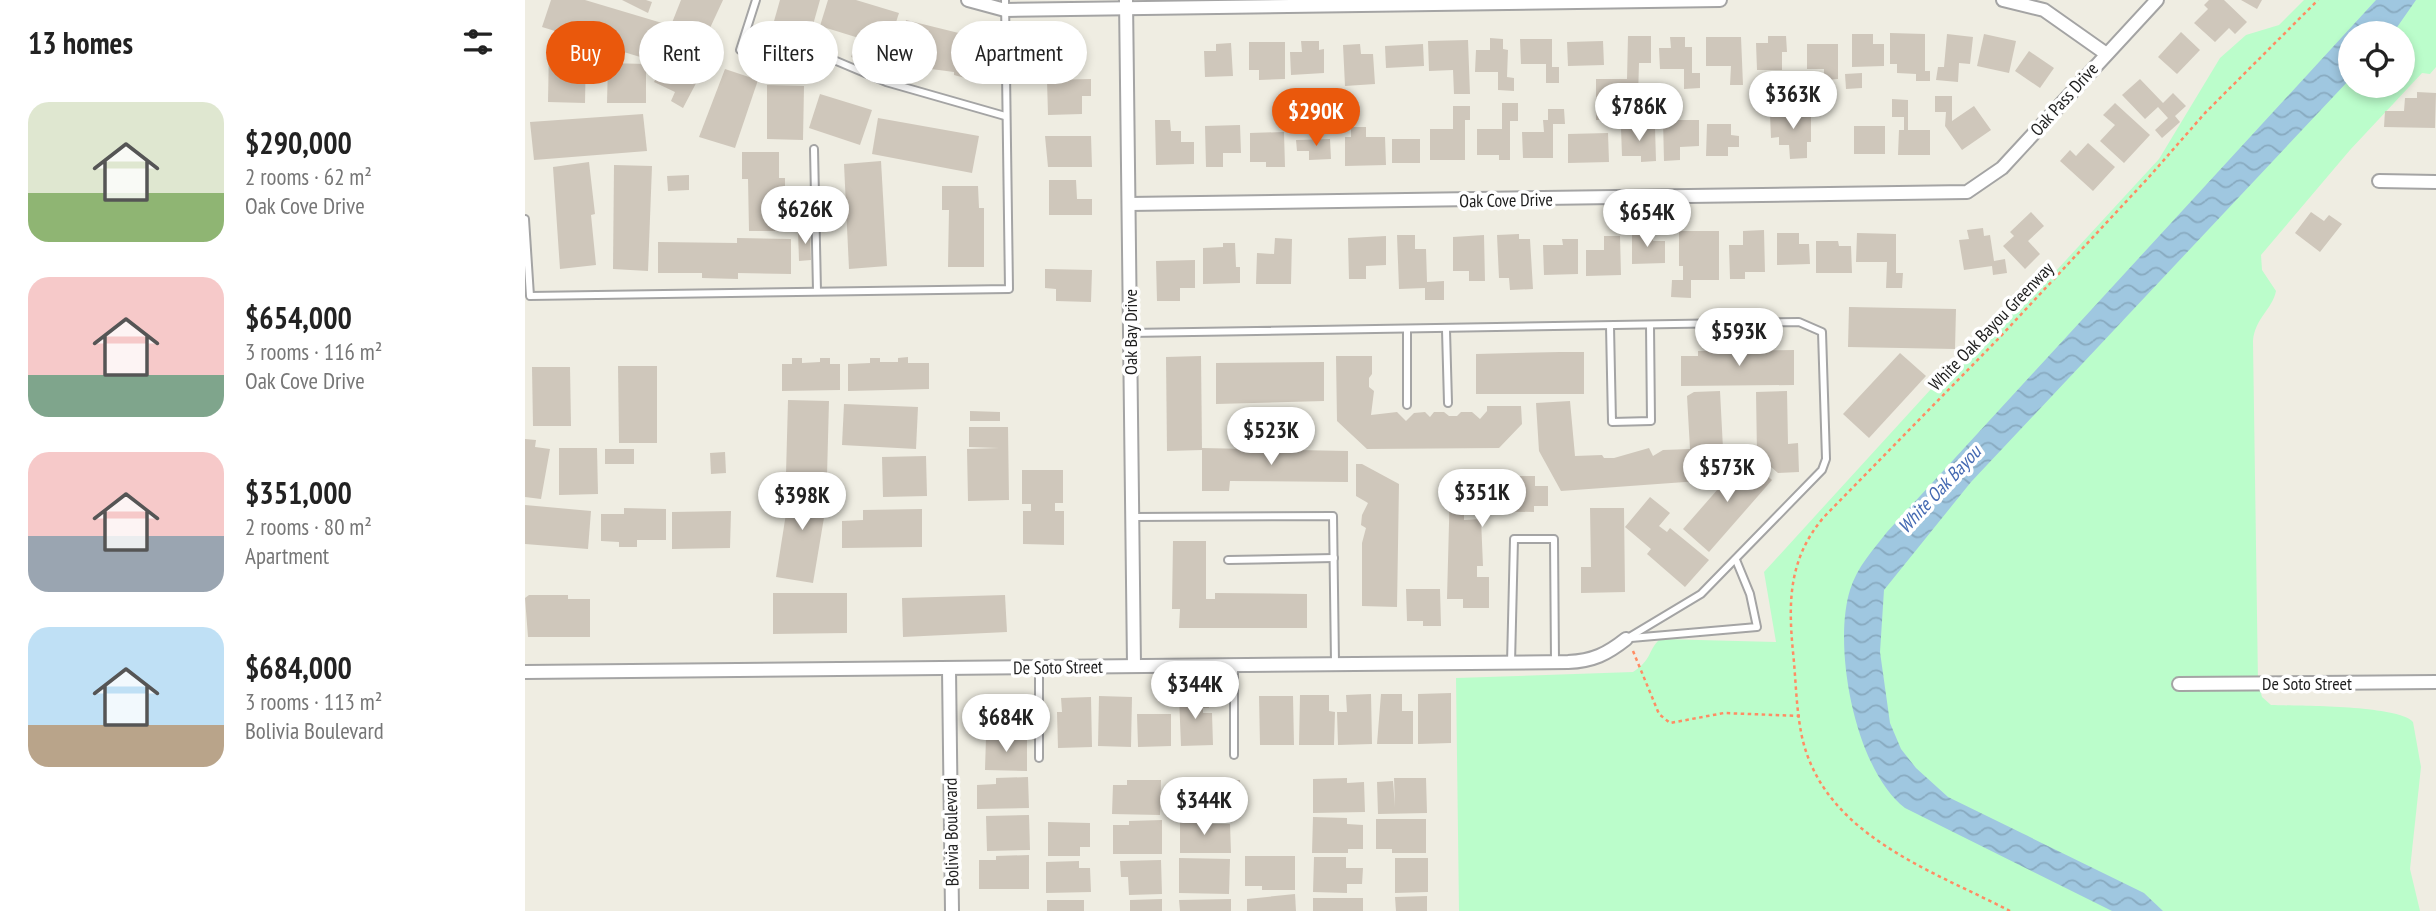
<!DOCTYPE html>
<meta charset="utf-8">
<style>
body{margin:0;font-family:"PT Sans Narrow",sans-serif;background:#f6f6f6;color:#222;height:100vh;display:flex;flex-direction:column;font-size:26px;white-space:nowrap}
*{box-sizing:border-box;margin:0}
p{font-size:23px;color:#767676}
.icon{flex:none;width:38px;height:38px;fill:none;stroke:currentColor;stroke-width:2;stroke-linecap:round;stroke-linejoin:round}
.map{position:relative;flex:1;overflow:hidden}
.details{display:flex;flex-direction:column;background:#fff;width:525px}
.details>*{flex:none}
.hud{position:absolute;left:21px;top:21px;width:665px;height:63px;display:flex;gap:14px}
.fabs{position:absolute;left:1813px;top:21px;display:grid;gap:14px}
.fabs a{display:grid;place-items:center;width:77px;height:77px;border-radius:50%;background:#fff;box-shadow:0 4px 10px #0003;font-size:35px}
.price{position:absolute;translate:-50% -60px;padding:0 16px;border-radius:24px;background:#fff;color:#222;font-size:23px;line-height:46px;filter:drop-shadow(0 2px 4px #0008)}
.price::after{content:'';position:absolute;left:50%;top:42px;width:21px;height:16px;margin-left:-10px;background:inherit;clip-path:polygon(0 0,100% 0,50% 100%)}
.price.current{background:#ea580c;color:#fff}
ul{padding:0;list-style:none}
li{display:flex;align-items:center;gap:21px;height:175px;padding:0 28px}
li span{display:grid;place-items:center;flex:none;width:196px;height:140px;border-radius:21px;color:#555}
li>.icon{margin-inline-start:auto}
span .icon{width:84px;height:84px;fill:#fffc;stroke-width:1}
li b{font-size:30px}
h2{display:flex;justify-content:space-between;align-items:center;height:84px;padding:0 28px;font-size:30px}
.chip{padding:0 24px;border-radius:32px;background:#fff;box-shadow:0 4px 10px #0003;font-size:24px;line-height:63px}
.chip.current{background:#ea580c;color:#fff}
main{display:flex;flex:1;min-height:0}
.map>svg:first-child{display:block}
.park{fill:#bbfdcb;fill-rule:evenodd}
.water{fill:url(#water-waves)}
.building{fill:#cfc7bb}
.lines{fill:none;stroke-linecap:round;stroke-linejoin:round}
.service-casing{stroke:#a4a4a4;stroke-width:10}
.minor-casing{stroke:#a4a4a4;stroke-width:16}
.path{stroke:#ff8c63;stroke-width:2.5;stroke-dasharray:3.5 3.5;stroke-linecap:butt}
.service{stroke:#fff;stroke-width:6}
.minor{stroke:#fff;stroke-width:12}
.labels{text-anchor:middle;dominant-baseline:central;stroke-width:7;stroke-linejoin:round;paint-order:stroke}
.street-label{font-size:18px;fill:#1d1d1d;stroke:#fff}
.water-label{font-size:19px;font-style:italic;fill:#4469b2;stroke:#fff}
</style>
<main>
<section class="details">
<h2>13 homes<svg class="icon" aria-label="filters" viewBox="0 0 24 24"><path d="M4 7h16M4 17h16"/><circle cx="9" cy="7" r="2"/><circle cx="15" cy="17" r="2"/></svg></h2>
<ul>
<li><span style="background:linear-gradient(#dfe7d0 65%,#8fb573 0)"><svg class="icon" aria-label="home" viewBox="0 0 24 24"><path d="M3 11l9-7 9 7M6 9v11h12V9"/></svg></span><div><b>$290,000</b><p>2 rooms · 62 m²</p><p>Oak Cove Drive</p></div></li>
<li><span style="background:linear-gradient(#f6c9c9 70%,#7fa58c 0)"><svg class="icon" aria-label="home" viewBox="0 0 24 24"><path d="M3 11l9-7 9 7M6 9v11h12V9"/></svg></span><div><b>$654,000</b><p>3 rooms · 116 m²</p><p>Oak Cove Drive</p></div></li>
<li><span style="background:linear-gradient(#f6c9c9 60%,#9aa5b1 0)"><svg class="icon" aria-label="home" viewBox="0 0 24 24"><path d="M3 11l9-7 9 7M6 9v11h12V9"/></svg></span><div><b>$351,000</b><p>2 rooms · 80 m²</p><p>Apartment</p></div></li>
<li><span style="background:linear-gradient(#bfe0f5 70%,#b9a48a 0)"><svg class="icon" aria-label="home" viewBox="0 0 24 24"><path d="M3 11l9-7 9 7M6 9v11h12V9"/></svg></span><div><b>$684,000</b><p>3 rooms · 113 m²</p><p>Bolivia Boulevard</p></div></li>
</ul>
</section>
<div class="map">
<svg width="1911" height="911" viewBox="0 0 1911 911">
<defs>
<pattern id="water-waves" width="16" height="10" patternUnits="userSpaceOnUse" patternTransform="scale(1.75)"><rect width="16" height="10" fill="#9fc7e0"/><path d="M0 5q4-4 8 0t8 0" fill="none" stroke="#88aac0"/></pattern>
</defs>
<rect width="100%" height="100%" fill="#efede2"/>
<path class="park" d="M1779 0H1911V67L1905 74 1897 73 1825 150 1736 255 1737 270 1751 291C1747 310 1730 318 1728 341L1733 683 1737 697 1746 705C1772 706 1873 705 1888 722L1896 767 1885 869 1895 911H934L931 678 1108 672C1127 660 1123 650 1135 639L1251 642 1239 572 1490 297H1507L1634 159 1695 58 1721 35 1754 25ZM1825 33H1878V86H1825Z"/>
<path class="water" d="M1851 0H1891L1868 33H1825V79L1446 482 1359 590 1355 652 1365 723 1376 749 1391 768 1423 797 1619 893 1638 911H1587L1380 808C1331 771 1307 648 1325 590 1332 567 1348 550 1362 532Z"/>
<g class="building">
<path d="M26 0H60L137 23 125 60 17 27Z"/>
<path d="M97 0H121L127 2 123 13Z"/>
<path d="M156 0H198L172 56 139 43Z"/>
<path d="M255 0H295L275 71 238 60Z"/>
<path d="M303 0H331L374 13 363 47 295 26Z"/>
<path d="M1684 0H1699L1722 22 1710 34 1704 28 1690 42 1669 23 1683 9 1679 5Z"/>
<path d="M1716 0H1737L1732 9Z"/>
<path d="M381 20 454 38 444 79 429 75V72L406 69 408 63 373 53Z"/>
<path d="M1656 32 1675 50 1652 74 1633 57Z"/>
<path d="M1365 33 1400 34V71H1405V81H1391V74L1372 73V64H1365Z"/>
<path d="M1327 34H1348V44H1359V66L1327 67Z"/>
<path d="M1422 34 1448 37 1445 64 1434 63 1433 82 1411 80 1413 67H1419Z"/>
<path d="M1459 34 1491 41 1484 73 1452 66Z"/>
<path d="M1103 36H1126V63H1114L1113 97H1091V120H1071V79H1102Z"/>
<path d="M1243 36H1261L1262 52H1257V70H1232L1231 43H1243Z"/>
<path d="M1145 37H1160V47H1167V73H1175V88L1159 89V69H1135L1134 48H1146Z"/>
<path d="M1181 37H1216L1218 85H1205L1206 66H1181Z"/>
<path d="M965 38 978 39V49L983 50 982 77 989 78V91L973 90V72H950L951 50H965Z"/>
<path d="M995 39H1027V67H1034V83H1021V64H996Z"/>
<path d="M943 40 945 94H929L928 70 904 71 903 41Z"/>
<path d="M776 41H794V50L799 49V73L766 75 765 52H777Z"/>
<path d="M1078 41 1079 65 1043 66 1042 42Z"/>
<path d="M724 42H760V79L734 80V70H724Z"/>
<path d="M706 43 708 76 680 77 679 51H691V44Z"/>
<path d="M835 44 836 54H848L850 84 820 86 818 45Z"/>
<path d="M898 44 899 66 861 68 860 46Z"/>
<path d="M1282 44H1313V79L1299 80V69H1282Z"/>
<path d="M24 48 61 50 60 103 23 102Z"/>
<path d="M329 49 357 59 354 67 326 57Z"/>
<path d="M1504 51 1529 68 1515 88 1490 71Z"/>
<path d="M144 54 179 68 158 108 146 101 150 92 129 82Z"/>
<path d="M83 63 121 64V103H82Z"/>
<path d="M200 69 233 80 210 148 174 137Z"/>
<path d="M1337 73V88L1321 89 1320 74Z"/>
<path d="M1288 76V92L1272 93 1271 77Z"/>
<path d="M566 79V96H557V114L523 115 522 80Z"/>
<path d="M1615 79 1638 103 1648 93 1661 106 1650 116 1655 122 1637 138 1630 130 1643 118 1633 107 1620 119 1597 95Z"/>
<path d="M242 85 279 86 278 140 242 139Z"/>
<path d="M1892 92 1911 93 1910 128 1859 127 1860 111H1879L1880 98H1892Z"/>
<path d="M295 94 347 110 335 145 284 128Z"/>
<path d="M1410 96H1427V121L1449 106 1466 130 1437 150 1420 126 1421 112H1410Z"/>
<path d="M1367 99 1383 100V130H1405V155H1373L1374 130H1379V117H1367Z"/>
<path d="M977 103H993V121H985V160H974V155H952V129H977Z"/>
<path d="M1590 103 1625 135 1599 163 1575 141 1590 125 1578 115Z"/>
<path d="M928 106H945V120H940V160H905V129H928Z"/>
<path d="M1023 109H1039L1040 124H1028V158H998L997 132H1019L1018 120H1023Z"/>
<path d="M1258 111H1286V142H1282V158L1265 159 1264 145H1254V137L1246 138 1245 114H1258Z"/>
<path d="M118 114 122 151 9 160 5 122Z"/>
<path d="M353 118 454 136 447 173 347 154Z"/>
<path d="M630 120H645L646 131H656V142H669V164L631 165Z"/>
<path d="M1138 120H1174V146L1155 147V160L1139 161Z"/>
<path d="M1182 124H1206V135L1214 136V147H1203V156H1181Z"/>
<path d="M715 125 716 153H698V167H681L680 126Z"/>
<rect x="1329" y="126" width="31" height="28"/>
<path d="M826 127H841V137H860L861 165 820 166V137H826Z"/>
<path d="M1130 127 1131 161 1116 162V156H1097L1096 128Z"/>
<path d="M759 132 760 167H741V162H725V133Z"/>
<path d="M1083 133 1084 162 1043 163V134Z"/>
<path d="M520 136H566L567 167H523Z"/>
<path d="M805 139 806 159 784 160V151H772L771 140Z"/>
<rect x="867" y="139" width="28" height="24"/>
<path d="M1563 143 1590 167 1568 191 1535 161 1545 150 1551 156Z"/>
<path d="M217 152H254V178H260V231H224L223 179H217Z"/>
<path d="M356 161 362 266 324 269 319 164Z"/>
<path d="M64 162 70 214 66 215 71 265 35 269 28 167Z"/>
<path d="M89 165 127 166 123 271 88 269Z"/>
<path d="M164 175V190L143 191 142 176Z"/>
<path d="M524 180H551L552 199H567V215H524Z"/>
<path d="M417 186H453L454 208H459V267H423L424 210H417Z"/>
<path d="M1506 212 1519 226 1503 241 1515 254 1500 269 1478 246 1489 236 1485 232Z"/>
<path d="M1786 212 1799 221 1804 215 1817 224 1795 252 1770 233Z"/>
<path d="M1458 228 1459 236 1465 235 1469 261 1480 259 1482 273 1468 275 1467 266 1439 270 1434 240 1444 239 1442 230Z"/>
<path d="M285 230 286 260 274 261 273 231Z"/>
<path d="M1239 230 1240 272H1220V279H1205L1204 245H1218V231Z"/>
<path d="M1154 231H1194V280H1166V298L1146 297 1147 280H1158V266H1154Z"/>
<path d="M1107 232H1127L1128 241H1140V263L1107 264Z"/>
<path d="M1252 233H1274V244H1284L1285 264 1252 265Z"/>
<path d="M1332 233 1371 234V273H1378L1377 288H1361L1362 262H1331Z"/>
<path d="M994 234V239H1005L1008 289 985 290 984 278H974L972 235Z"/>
<path d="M872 235H890V249H901L902 282 919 281V300H900V288L874 289Z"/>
<path d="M959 235 960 281H944V271H928V237Z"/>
<path d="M861 236V265L841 266V279H824L823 238Z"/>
<path d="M1079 236H1095L1096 275 1061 276V250H1079Z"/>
<path d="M212 238 266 239V274L213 273V279L177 278V273H133V242L212 243Z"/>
<path d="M750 238 767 239 766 284H731L732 253 749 254Z"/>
<path d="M1037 239H1053V274L1019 275 1018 245H1038Z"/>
<path d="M1291 241H1313L1314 246H1326L1327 273H1291Z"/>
<path d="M698 243H710L711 267H715V283L678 284V248L698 247Z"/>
<path d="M670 260V288H655V301H632L631 261Z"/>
<path d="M520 269 567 270 566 302 531 301V289L520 288Z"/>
<path d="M1324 307 1431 309 1430 349 1323 347Z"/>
<path d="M1269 350V385L1156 386V356H1173V351Z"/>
<path d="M1035 352H1059V394H951V354Z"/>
<path d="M1375 353 1401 376 1344 438 1318 414Z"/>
<path d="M676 356 677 450 642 451 641 357Z"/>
<path d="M811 356H847V374L844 378V387L849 391 846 415 872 412 881 421 889 413 900 412 905 417 909 412H919L924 416H932L936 412H947L955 419 962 411V406H996L997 424 974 448 842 449 812 421Z"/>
<path d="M383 357V363H404V389L323 391V364L345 363V358H355V362H373V358Z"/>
<path d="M267 358H277V363L295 362V358H305V364H315V390L257 391V364H267Z"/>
<path d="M799 362V401L691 404V363Z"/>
<path d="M93 366H132V443H94Z"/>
<path d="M7 367H45L46 426H8Z"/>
<path d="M1195 391 1199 468 1174 481 1036 491 1014 451 1011 403 1045 401 1050 456 1077 455 1079 458H1089L1124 448 1128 456 1138 450 1165 449 1162 396 1169 392Z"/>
<path d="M1262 391 1263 444 1273 443 1274 472 1253 473 1232 455 1231 392Z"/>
<path d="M263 400 304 401 302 476 261 474Z"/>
<path d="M319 404 393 407 391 449 317 445Z"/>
<path d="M445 411 475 412V421H445Z"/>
<path d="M444 427H483L484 500 443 501 442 449 474 448 444 447Z"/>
<path d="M0 439 11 440 10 447 25 449 16 499 0 497Z"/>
<path d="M34 448H72L73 494 34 495Z"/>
<path d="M677 448 823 451V482L705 481 704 491H677Z"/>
<rect x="80" y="449" width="29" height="15"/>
<path d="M200 452 201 473 186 474 185 453Z"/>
<path d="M401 456 402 496 358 497 357 457Z"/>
<path d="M1221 457 1247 480 1184 552 1158 529Z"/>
<path d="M831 464H837L874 484 872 607 837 606V543L841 528 836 525 837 515 843 503 831 496Z"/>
<path d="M497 470H538V503H530V511H539V545L498 544V511H506V504H497Z"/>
<path d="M942 476H1010V486H1023V506H1009V512L939 511V520L956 519 958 566H952V577H964V608H938V599H922L925 486H942Z"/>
<path d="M266 482 304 488 288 583 251 577Z"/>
<path d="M1125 497 1145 513 1134 526 1142 532 1145 528 1184 560 1160 587 1122 554 1126 549 1100 527Z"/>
<path d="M0 505 66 511 63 549 0 544Z"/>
<path d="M99 508 141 509V540H112V547H94V542L76 541V514H99Z"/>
<path d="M1065 508H1099L1100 592 1056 593V567H1066Z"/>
<path d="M397 509V547L317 548V521L338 520V510Z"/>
<path d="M206 511 205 548 147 549V512Z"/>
<path d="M648 541H681V599H690V593L782 594V628H654L655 609H647Z"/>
<path d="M881 589H915L916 626H898V621H882Z"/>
<path d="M248 593H322V633L248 634Z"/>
<path d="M4 595H43V599H65V637H3L0 598Z"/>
<path d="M480 595 482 632 378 637 377 598Z"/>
<path d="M926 693V743L893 744V694Z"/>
<path d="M846 694 847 744 813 745 812 712H822L821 695Z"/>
<path d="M856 694H877V711H888V744H852Z"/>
<path d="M683 695 684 708H678V713H687L688 745 656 746 654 696Z"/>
<path d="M775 695H804V711L810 712 809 745H774Z"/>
<path d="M574 696 607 697 606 747 573 746Z"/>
<path d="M734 696H768L769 745H735Z"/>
<path d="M566 697 567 747 533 748 532 712H537L536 698Z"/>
<path d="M502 699 503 731 457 732 456 700Z"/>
<path d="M612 714H646V746L613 747Z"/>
<path d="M461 737 502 738V771L460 770Z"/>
<path d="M503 777 504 808 452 809V785L471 784V778Z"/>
<path d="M822 778V783L839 782 840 812 788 813V779Z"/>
<path d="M869 778H901L902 813 853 814 852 782 868 781 870 807Z"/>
<path d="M602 780H636L635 815 587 814 588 785H602Z"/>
<path d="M698 780H715L716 817 698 818Z"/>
<path d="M504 815 505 850 462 851 461 816Z"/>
<path d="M788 817 822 818V824L838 825V849H823V853H787Z"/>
<path d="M687 819V824H705L706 853H655V820Z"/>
<path d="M851 819H901V853H867V849H851Z"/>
<path d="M637 820V854H588V825H604V821Z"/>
<path d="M523 822 565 823V847H555V856H523Z"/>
<path d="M504 855V889H454V860H471V856Z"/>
<path d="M720 856H770V890H737V886H720Z"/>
<path d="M789 857H821V868H838L837 884H822V893L788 892Z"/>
<path d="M654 858 705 859 704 894 654 893Z"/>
<path d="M870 858H903V892L870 893Z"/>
<path d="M636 860 637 894 604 895 603 877H596L595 861Z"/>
<path d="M554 861V868H565L566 892 521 893V862Z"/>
<path d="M770 894 771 911H722V899Z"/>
<path d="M902 896V911H871L870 897Z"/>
<rect x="788" y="898" width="50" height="13"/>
<path d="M637 899V911H605V900Z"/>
<path d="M706 899V911H655L654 900Z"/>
<rect x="522" y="900" width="37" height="11"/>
</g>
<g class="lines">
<defs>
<g id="service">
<path d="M215 50 231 0"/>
<path d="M290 52 361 82 480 116"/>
<path d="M289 149 292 291"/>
<path d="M0 219 5 296 484 289 480 0"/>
<path d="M1085 326 1087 422 1126 421 1125 325"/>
<path d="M921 330 923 403"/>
<path d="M605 333 1274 322 1297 332 1301 459 1297 470 1176 594 1101 639"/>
<path d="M882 405V330"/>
<path d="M608 517 808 516 810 663"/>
<path d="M703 560 809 558"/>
<path d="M1106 638 1232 627 1225 594 1211 560"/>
<path d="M986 663 989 539H1029L1030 662"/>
<path d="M709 666V755"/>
<path d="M514 667V758"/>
</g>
<g id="minor">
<path d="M443 0 480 10 1195 0"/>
<path d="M601 0 609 665"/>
<path d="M1478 0 1519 10 1580 53"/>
<path d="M1854 181 1911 182"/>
<path d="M604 204 1442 192 1477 168 1632 0"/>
<path d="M424 669 427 911"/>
<path d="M0 672 1043 662C1068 661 1082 654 1101 639"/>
<path d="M1654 684 1911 682"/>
</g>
</defs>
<use href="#service" class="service-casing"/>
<use href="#minor" class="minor-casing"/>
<g class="path">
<path d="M1108 651 1134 714 1145 723 1199 713 1275 716"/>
<path d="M1485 911C1406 870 1299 835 1277 737 1271 709 1271 680 1268 652 1263 601 1264 559 1298 518L1475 337 1624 177 1680 113 1793 0"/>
</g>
<use href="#service" class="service"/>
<use href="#minor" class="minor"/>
</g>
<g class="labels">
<g class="street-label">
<text transform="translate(1539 99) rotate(-48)">Oak Pass Drive</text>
<text transform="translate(981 200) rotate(-1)">Oak Cove Drive</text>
<text transform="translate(1466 326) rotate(-46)">White Oak Bayou Greenway</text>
<text transform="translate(605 332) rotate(-90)">Oak Bay Drive</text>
<text transform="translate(533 667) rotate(-1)">De Soto Street</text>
<text x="1782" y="683">De Soto Street</text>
<text transform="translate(426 832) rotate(-91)">Bolivia Boulevard</text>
</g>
<g class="water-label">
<text transform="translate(1414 489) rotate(-47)">White Oak Bayou</text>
</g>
</g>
</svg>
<div class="fabs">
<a><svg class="icon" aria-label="locate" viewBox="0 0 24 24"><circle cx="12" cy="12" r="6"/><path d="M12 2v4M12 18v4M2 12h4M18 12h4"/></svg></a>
</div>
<b class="price" style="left:1268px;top:131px">$363K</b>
<b class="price" style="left:1114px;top:143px">$786K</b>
<b class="price current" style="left:791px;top:148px">$290K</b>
<b class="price" style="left:280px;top:246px">$626K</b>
<b class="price" style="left:1122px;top:249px">$654K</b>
<b class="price" style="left:1214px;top:368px">$593K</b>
<b class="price" style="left:746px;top:467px">$523K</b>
<b class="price" style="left:1202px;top:504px">$573K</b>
<b class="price" style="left:957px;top:529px">$351K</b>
<b class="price" style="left:277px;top:532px">$398K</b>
<b class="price" style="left:670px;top:721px">$344K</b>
<b class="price" style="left:481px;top:754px">$684K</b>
<b class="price" style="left:679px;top:837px">$344K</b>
<div class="hud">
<a class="chip current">Buy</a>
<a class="chip">Rent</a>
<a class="chip">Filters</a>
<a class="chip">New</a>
<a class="chip">Apartment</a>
</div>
</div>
</main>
